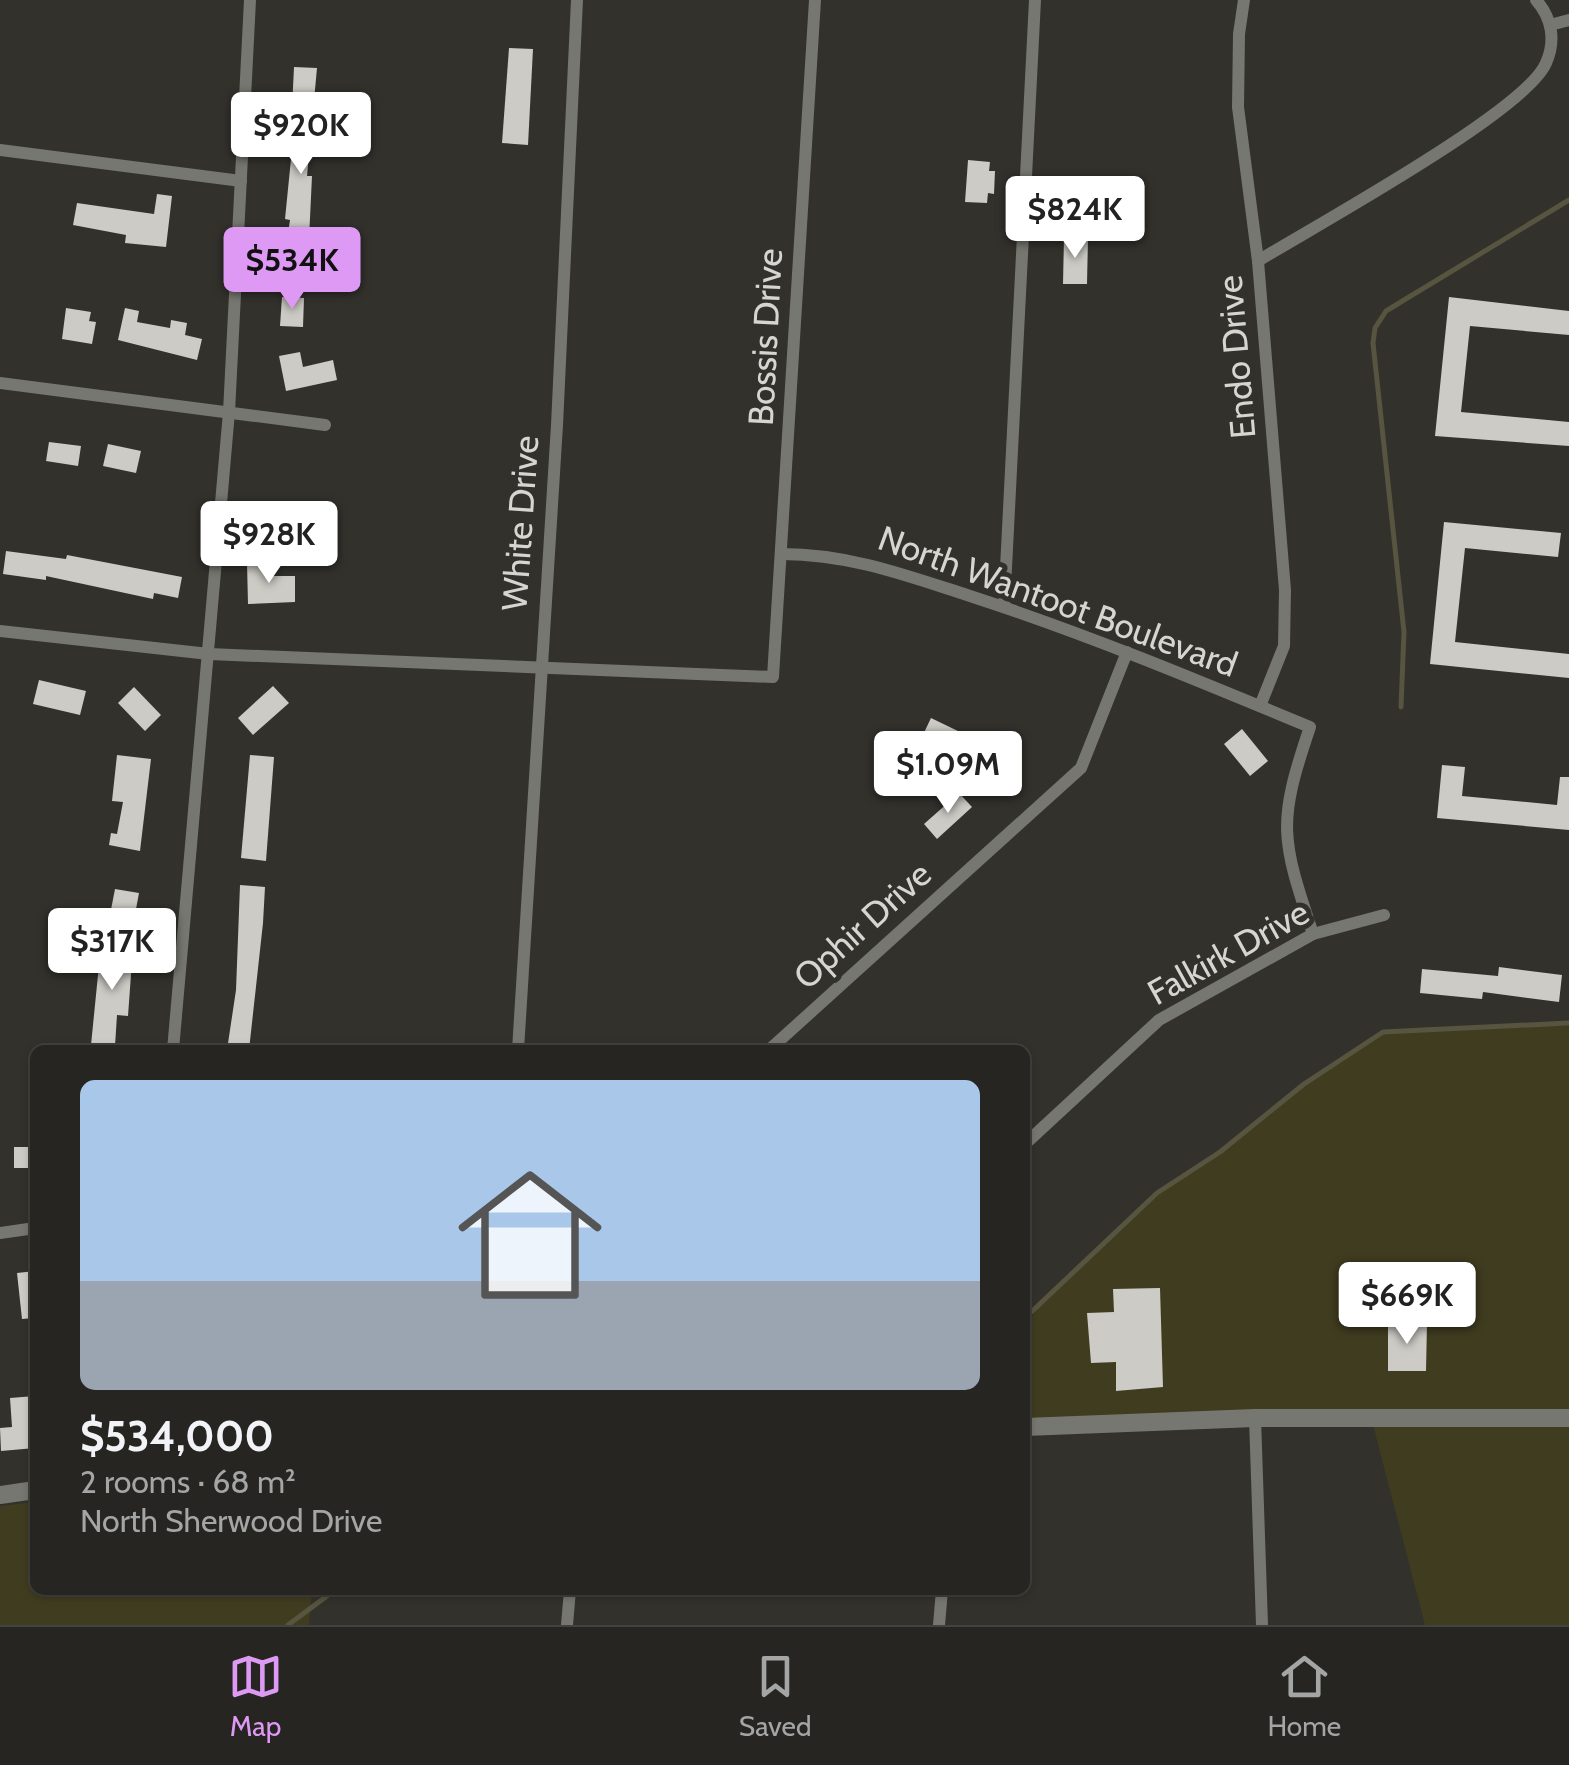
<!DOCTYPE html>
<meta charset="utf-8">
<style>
body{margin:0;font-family:Cabin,sans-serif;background:#2e2d2a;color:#f1f3f6;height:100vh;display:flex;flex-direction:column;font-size:38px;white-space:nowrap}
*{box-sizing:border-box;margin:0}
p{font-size:32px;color:#a4a5a5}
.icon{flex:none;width:55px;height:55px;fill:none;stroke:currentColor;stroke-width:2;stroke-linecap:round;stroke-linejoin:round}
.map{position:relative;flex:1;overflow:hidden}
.details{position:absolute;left:30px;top:1045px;width:1000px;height:550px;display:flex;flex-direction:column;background:#262521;border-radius:15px;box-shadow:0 2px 8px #0004,0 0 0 2px #42423f}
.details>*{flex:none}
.price{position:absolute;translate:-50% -85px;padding:0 22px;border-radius:10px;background:#fff;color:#222;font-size:32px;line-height:65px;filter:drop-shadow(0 2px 5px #0008)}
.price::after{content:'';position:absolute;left:50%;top:60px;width:30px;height:22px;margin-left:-15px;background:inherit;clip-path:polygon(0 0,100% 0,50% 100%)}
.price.on{background:#dd99f4;color:#111}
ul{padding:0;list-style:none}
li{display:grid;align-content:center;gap:20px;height:530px;padding:0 50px}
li+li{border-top:2px solid #42423f}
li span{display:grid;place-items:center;height:310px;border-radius:15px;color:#555}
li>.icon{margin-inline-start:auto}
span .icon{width:180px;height:180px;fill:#fffc;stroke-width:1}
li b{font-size:42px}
.dock{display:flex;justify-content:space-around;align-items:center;height:140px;border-top:2px solid #42423f;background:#262521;font-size:28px;color:#a4a5a5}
.dock a{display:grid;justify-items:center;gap:5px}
.dock .on{color:#dd99f4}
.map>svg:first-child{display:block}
.green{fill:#403c20}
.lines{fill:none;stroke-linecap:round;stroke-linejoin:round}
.stream{stroke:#57543f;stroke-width:5}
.building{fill:#cccbc5}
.minor{stroke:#777771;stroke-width:12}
.secondary{stroke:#777771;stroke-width:18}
.labels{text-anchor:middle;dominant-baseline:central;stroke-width:10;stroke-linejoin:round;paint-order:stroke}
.street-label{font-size:35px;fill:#d5d5d2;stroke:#32312c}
</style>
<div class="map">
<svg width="1569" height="1625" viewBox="0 0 1569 1625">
<rect width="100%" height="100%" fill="#32312c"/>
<g class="green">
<path d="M1569 1026V1625H1425L1372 1421 1025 1427V1327L1039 1306 1157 1193 1220 1152 1304 1084 1383 1032 1424 1027Z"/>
<path d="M35 1502V1590H312L309 1625H0V1506Z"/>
</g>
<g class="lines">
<g class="stream">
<path d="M1401 707 1404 632 1373 343 1375 328 1386 311 1569 200"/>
<path d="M1025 1318 1157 1193 1220 1152 1304 1084 1383 1032 1569 1023"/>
<path d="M288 1625 335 1590"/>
</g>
</g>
<g class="building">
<path d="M509 48 533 49 528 145 502 143Z"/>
<path d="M294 67 317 68 307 176H312L309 239 322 241 317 271 283 266 290 220 285 219 296 109 292 108Z"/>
<path d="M968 160 990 162 989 171H995L994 194 988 193 987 203 965 202Z"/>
<path d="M157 194 172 196 166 247 125 243 126 235 73 225 77 203 154 214Z"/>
<path d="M1064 237 1088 238 1087 284H1063Z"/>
<path d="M282 297 304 298 303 327 280 326Z"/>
<path d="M1449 297 1569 311V335L1470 326 1461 412 1569 422V446L1435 436Z"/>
<path d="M66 308 91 312 89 321 96 322 92 344 62 339Z"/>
<path d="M125 308 139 311 137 322 170 328 171 320 187 323 185 335 202 339 197 360 118 340Z"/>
<path d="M300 352 303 367 333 360 337 380 286 391 279 356Z"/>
<path d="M49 442 81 446 78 466 46 461Z"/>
<path d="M108 444 141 451 136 473 103 466Z"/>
<path d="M1444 522 1561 533 1558 557 1465 548 1455 642 1569 654V678L1430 664Z"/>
<path d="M6 551 66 559 67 555 182 577 178 598 154 593 153 599 46 576V580L3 574Z"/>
<path d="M247 563H268V576H295V602L248 604Z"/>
<path d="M39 680 86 691 80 715 33 704Z"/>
<path d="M273 686 289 703 253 735 238 718Z"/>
<path d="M134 687 161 715 145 731 118 703Z"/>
<path d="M931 718 960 732 949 753 921 739Z"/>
<path d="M1242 729 1268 761 1250 776 1224 744Z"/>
<path d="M117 755 151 759 140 851 109 845 111 833 117 834 123 802 112 801Z"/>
<path d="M250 755 274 757 266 861 241 858Z"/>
<path d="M1442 765 1465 767 1462 796 1557 805 1560 777H1569V830L1437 818Z"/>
<path d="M959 793 972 807 937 839 924 824Z"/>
<path d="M240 885 265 887 263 923 249 1050H227L236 990Z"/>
<path d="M115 889 139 893 133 925 109 920Z"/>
<path d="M101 945 133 947 128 1016 117 1015 115 1046 91 1045Z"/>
<path d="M1499 967 1562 975 1559 1002 1483 992 1482 999 1420 993 1422 969 1498 976Z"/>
<rect x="14" y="1147" width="21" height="21"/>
<path d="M35 1271 34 1318 22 1319 17 1273Z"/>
<path d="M1160 1288 1163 1387 1116 1391V1362L1091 1363 1087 1313 1114 1312 1113 1289Z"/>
<path d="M1388 1323H1427L1426 1371H1388Z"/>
<path d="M35 1396V1448L1 1451 0 1428 12 1427 10 1398Z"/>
</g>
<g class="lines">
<g class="minor">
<path d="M1244 0 1239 34 1238 107 1258 261 1285 590 1284 646 1260 706"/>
<path d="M1550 25 1569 20"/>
<path d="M0 150 241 181"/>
<path d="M1258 261C1313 227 1526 111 1546 63 1556 41 1552 18 1536 0"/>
<path d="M0 383 325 425"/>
<path d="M782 554C848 554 905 575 967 595 1084 633 1197 680 1310 727 1277 824 1281 838 1313 934"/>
<path d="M1004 607 1035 0"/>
<path d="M0 631 209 654 773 677 815 0"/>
<path d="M173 1050 229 412 250 0"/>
<path d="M518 1050 557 425 577 0"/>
<path d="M769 1050 1081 768 1127 652"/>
<path d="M1025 1144 1159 1020 1313 934 1384 915"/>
<path d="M0 1233 35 1228"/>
<path d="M1255 1418 1262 1625"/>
<path d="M567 1625 570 1590"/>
<path d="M939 1625 942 1590"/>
</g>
<g class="secondary">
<path d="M1025 1427 1255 1418H1569"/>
<path d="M0 1495 35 1490"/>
</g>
</g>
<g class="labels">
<g class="street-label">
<text transform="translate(765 337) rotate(-87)">Bossis Drive</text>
<text transform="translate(1236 357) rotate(-95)">Endo Drive</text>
<text transform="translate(520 523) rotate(-86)">White Drive</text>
<text transform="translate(1058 601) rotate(20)">North Wantoot Boulevard</text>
<text transform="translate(862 925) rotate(-42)">Ophir Drive</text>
<text transform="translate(1228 952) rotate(-29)">Falkirk Drive</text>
</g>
</g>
</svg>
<b class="price" style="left:301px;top:177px">$920K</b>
<b class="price" style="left:1075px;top:261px">$824K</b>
<b class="price on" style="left:292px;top:312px">$534K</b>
<b class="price" style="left:269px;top:586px">$928K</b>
<b class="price" style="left:948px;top:816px">$1.09M</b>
<b class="price" style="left:112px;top:993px">$317K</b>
<b class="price" style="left:1407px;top:1347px">$669K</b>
<section class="details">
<ul>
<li><span style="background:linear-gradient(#a9c7e8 65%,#9aa5b1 0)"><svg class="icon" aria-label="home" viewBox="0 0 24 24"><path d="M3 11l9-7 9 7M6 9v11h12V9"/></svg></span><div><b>$534,000</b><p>2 rooms · 68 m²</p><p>North Sherwood Drive</p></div></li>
</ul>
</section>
</div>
<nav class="dock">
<a class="on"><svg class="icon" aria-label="map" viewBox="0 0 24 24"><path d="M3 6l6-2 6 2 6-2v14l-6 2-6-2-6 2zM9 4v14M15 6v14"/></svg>Map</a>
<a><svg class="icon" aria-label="saved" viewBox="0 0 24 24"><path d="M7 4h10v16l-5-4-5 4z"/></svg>Saved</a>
<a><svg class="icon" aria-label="home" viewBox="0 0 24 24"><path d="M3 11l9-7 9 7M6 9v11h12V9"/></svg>Home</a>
</nav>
